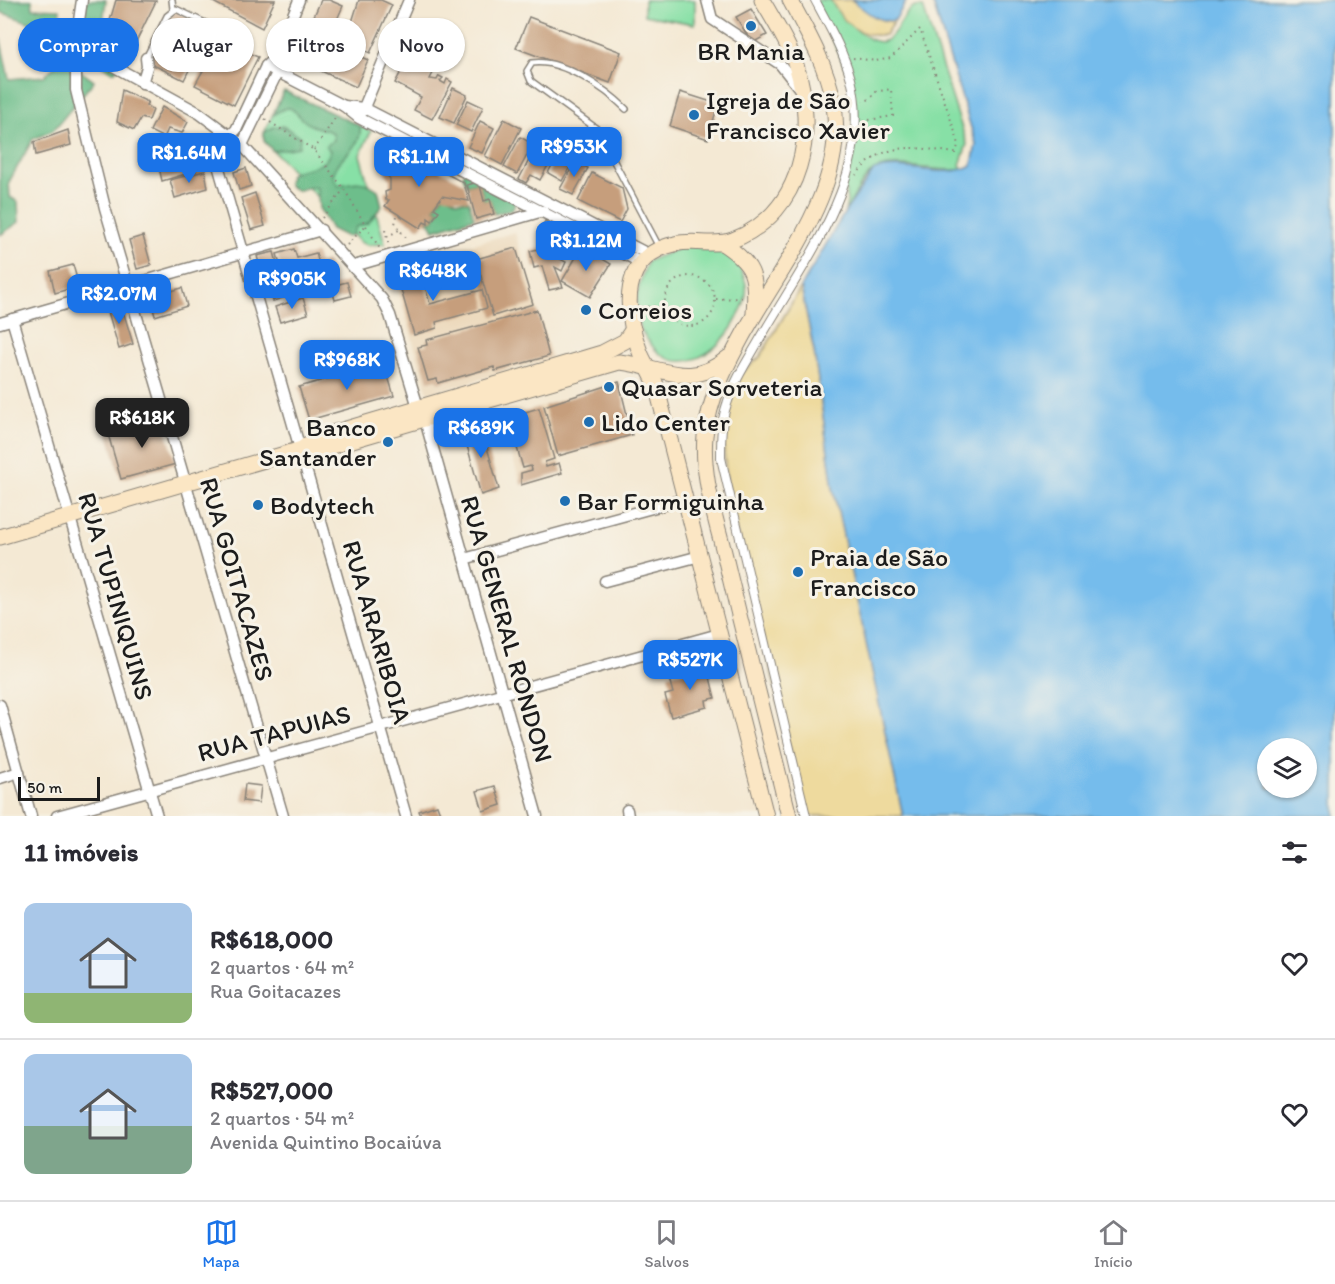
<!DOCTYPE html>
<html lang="pt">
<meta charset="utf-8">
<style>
body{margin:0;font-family:Itim,sans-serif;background:#f2f2f3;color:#2b2b33;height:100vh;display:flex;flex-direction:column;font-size:22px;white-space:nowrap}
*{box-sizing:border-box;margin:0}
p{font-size:20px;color:#7c7c81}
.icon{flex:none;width:33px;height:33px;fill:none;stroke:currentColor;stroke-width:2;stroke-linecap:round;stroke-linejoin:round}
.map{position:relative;height:816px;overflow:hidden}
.details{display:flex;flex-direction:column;background:#fff;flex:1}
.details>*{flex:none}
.top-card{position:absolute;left:18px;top:18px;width:600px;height:54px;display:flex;gap:12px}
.controls{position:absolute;left:1257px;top:738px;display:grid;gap:12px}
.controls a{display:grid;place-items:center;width:60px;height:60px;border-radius:50%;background:#fff;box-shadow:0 2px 4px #0004;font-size:30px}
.scale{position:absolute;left:18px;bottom:15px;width:82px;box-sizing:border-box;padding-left:6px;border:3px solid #1c1c1c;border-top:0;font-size:16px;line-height:21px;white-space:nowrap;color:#1c1c1c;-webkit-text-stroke:4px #f7f3e8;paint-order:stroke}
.price{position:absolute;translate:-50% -51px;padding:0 14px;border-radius:12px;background:#1a73e8;color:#fff;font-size:20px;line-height:39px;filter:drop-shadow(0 2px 3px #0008)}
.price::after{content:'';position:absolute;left:50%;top:36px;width:18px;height:14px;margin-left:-9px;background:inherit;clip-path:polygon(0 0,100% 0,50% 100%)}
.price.current{background:#222;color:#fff}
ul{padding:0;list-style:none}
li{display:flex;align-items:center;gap:18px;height:150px;padding:0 24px}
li+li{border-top:2px solid #e1e1e2}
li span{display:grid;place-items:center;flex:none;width:168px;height:120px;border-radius:12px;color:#555}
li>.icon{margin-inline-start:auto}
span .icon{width:72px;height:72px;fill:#fffc;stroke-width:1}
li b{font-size:26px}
h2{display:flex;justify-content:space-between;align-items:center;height:72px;padding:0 24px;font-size:26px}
.pill{padding:0 21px;border-radius:27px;background:#fff;box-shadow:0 2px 4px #0004;font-size:21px;line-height:54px}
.pill.current{background:#1a73e8;color:#fff}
.tabs{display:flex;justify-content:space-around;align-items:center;height:84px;border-top:2px solid #e1e1e2;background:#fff;font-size:16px;color:#7c7c81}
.tabs a{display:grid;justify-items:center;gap:3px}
.tabs .current{color:#1a73e8}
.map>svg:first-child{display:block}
.built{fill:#ecd8ba}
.green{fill:#87e0a6;stroke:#527e61;stroke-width:1.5}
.forest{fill:#6dbe8b;stroke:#446d54;stroke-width:1.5}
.sand{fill:#eeda9e;stroke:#857b5d;stroke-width:1.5}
.water{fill:#75bcec;stroke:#486c84;stroke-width:1.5;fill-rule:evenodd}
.building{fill:#c69e7c}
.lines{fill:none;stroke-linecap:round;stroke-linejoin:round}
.service-casing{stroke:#888278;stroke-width:8}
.pedestrian-casing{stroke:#888278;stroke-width:10}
.minor-casing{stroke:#888278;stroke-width:13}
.secondary-casing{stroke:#888278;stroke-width:17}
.path{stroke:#888278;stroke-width:2;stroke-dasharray:1.5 4.5;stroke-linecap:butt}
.service{stroke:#fff;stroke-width:5}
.pedestrian{stroke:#fff;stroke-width:8}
.minor{stroke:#fff;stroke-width:10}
.secondary{stroke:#fbe6c4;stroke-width:15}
.poi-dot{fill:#1f6fb2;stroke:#f7f3e8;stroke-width:2}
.labels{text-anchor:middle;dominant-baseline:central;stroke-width:6;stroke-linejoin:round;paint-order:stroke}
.poi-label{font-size:26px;fill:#1c1c1c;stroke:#f7f3e8;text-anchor:start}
.street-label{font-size:26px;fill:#1c1c1c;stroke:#f7f3e8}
</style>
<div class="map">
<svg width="1335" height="816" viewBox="0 0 1335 816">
<rect width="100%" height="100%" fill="#f7f3e8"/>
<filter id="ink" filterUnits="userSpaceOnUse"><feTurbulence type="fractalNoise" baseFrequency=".0167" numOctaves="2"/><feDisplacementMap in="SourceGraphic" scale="12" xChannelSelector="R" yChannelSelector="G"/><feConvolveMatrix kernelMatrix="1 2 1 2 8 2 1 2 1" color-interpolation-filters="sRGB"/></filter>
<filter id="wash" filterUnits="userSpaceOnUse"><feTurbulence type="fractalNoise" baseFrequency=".008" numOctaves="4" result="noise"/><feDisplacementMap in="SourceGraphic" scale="24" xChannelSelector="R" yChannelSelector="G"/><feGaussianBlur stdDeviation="1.35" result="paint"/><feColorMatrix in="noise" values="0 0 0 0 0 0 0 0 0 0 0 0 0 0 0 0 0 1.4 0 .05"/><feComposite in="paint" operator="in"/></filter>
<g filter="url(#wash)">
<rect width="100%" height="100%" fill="#f4e9d4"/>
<g class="built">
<path d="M515 232 552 359 428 394 393 272 395 267Z"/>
<path d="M544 406 563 472 521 485 501 419Z"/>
</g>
<g class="green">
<path d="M644 0H695V24L644 15Z"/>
<path d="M815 0H831C839 16 848 23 862 34 900 63 896 1 923 7L967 144 960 165 963 169C939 174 895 159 875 170 862 178 853 200 845 212L847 201 844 181 854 146 851 81Z"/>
<path d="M284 91 371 131 360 155 385 244 367 245 360 242 264 141V133Z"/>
<path d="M692 243 731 253C750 282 752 293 734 324 717 354 676 380 650 343 646 338 640 330 639 324 633 304 640 279 648 261Z"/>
</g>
<g class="forest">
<path d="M0 0H32L33 8 60 9 58 36 42 41 34 24 0 12Z"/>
<path d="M86 0H106L100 45 119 66 114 72C98 66 75 42 78 23 79 16 84 7 86 0Z"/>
<path d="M0 37 9 79 44 76 63 59 94 81 53 131 33 139 9 182 10 197 18 202 19 222 0 235Z"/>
<path d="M284 91 360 126C363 150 336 155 333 177L339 186C354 181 365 180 378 190L382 206 368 223 356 227 352 235 347 237 331 229 319 208 317 188C306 183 298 198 288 184L290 174C304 166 326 170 330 151L326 146 334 140 333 133C326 128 318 129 311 125 292 117 297 97 272 116Z"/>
<path d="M283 126 300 137 299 147 273 151 264 141V133L273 127Z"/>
<path d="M466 168C484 171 526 186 512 210L494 214 490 200 484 201 479 182 467 185 463 176Z"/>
<path d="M446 195 457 201H469L474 218 434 230 428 219 433 221 439 211 434 208 442 196Z"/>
</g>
<g class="sand">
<path d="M831 0C836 0 846 0 851 0 866 5 874 25 895 20L885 35C858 38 842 22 831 0Z"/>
<path d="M801 287 814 351 833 488 903 816H806L728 497 722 429 739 375 760 357Z"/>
</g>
<g class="water">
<path d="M852 0H907L895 20C879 24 864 10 852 0Z"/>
<path d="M932 0H1335V816H903L833 488 814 351 801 287 845 212 874 170C906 160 942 181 972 165L976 144ZM1306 748V788H1268V748Z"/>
</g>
<g id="blocks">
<g class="building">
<path d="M116 0 156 1 130 54 104 41Z"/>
<path d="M214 0H275L262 28 213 2Z"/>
<path d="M321 0H329L343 6 332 31 323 27 310 58 298 53Z"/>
<path d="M359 0H381L392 5 370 53 346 41Z"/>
<path d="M751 9 767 35 752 43 736 17Z"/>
<path d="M173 11 211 26 184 80 149 63Z"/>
<path d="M529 17 621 52 610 83 516 48Z"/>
<path d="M219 42 258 57 234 105 195 85Z"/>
<path d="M328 43 368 60 356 87 321 71 326 61 321 59Z"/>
<path d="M410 55 437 65 430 79 437 80 439 76 443 78 440 81 445 84 447 79 452 82 432 119 414 110 421 97 395 83Z"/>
<path d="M453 88 467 95 454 123 440 117Z"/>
<path d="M122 90 148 102 146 105 153 110 149 120 141 118 134 130 117 122Z"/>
<path d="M680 92 718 104 708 139 670 126Z"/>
<path d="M468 100 483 107 471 132 456 125Z"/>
<path d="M162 107 188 122 182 133 168 129 164 138 150 131Z"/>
<path d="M504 119 521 128 502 165 485 156Z"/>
<path d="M480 121 494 128 482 153 468 147Z"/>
<path d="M68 130 71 145 36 155 34 142Z"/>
<path d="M520 137 533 144 517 174 504 167Z"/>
<path d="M541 137 559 146 556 152 538 143Z"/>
<path d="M188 138 191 155 161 163 157 149 168 146 166 142Z"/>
<path d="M396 147 464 183 469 201 442 196 434 208 439 211 432 221 428 218V224L424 222 420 228 385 206 389 200H386L385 192 390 190V179L385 172 391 168 386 166Z"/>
<path d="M536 147 553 156 540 180 531 175 526 183 519 179Z"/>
<path d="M559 152 574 159 562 181 548 173Z"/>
<path d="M192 156 196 171 162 181 159 167Z"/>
<path d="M575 162 588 168 573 195 560 189Z"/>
<path d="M246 168 251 186 239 190 234 172Z"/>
<path d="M205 171 208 188 175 198 170 180Z"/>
<path d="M592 173 622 188 627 209 620 222 578 201Z"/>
<path d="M479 182 484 201 490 199 494 214 476 219 467 185Z"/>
<path d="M255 193 265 226 251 230 241 198Z"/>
<path d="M545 221 579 240 573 250 567 247 560 259 566 262 562 271 555 267 563 287 549 290 542 266 534 268 530 251 549 246 552 240 539 233Z"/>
<path d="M143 236 151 265 137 269 129 240Z"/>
<path d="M582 247 611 264 590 297 562 281Z"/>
<path d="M516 248 533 304 493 316 476 259Z"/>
<path d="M294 249 297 258 316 253 319 264 327 261 334 284 308 291 304 277 310 275 307 266 299 268 301 275 284 280 277 254Z"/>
<path d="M274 252 279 270 266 276 262 274 257 256Z"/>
<path d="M73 265 79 286 55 293 50 271Z"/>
<path d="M419 265 430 304 482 290 487 308 436 322 437 328 414 335 396 272Z"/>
<path d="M276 275 277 277 281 276 286 293 282 294 283 298 273 301 265 281 266 278Z"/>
<path d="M347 282 351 296 335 300 331 286Z"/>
<path d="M182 288 187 306 155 316 150 297Z"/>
<path d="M303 298 308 314 280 322 275 307Z"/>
<path d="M120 301 133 344 119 349 106 305Z"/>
<path d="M537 310 549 356 495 371 494 367 438 383 437 379 428 381 418 347 427 345 426 340Z"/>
<path d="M384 363 394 396 309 420 299 387Z"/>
<path d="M619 382 632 435 558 456 544 406Z"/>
<path d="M539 408 554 459 545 462 546 467 559 463 562 473 521 485V473L532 470 531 466 523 468 508 417Z"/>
<path d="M163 418 176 464 121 479 108 434Z"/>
<path d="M480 423 499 489 481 495 462 428Z"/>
<path d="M707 665 715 698 706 700 707 707 671 717 665 695 673 693 668 675Z"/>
<path d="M245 784 261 786 259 803 243 801Z"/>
<path d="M495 786 501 805 483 811 477 791Z"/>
<path d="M437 805 441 816H421L419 811Z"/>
</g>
</g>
</g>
<g filter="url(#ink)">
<use href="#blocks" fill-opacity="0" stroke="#888278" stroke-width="1.5"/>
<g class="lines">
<defs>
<g id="service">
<path d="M172 0 173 9"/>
<path d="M146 58 167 16 176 9 241 40"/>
<path d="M626 109C606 89 561 58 532 63L527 71 531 81 597 129 659 247"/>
</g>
<path id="pedestrian" d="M806 816 721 458C721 440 721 421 727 404 734 381 748 360 760 339 804 262 875 173 851 79 843 50 829 26 815 0"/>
<g id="minor">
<path d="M82 0 76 41 84 50 199 113 242 145 382 299 390 315 418 407"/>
<path d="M707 0 712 19 780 64 799 88"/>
<path d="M76 41V90L105 208 283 816"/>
<path d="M277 55 266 66 236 130 217 147 216 158 406 816"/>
<path d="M266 66 344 106 359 118 642 263"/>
<path d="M142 83 147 67 146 58"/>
<path d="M344 106 364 108 650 255"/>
<path d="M362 112 409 0"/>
<path d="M242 145 278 71 277 55 299 0"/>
<path d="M354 266 543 211"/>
<path d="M12 319 157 816"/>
<path d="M0 323 321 230"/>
<path d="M425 420 537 816"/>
<path d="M464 559 685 499"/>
<path d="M605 581 700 556"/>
<path d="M0 705 31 816"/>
<path d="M0 778 19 772"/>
<path d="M627 810 628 816"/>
<path d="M57 816 719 634"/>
</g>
<g id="secondary">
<path d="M762 0C774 21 788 42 796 65 817 130 804 212 733 240 715 247 694 239 675 244 619 256 624 310 640 352 644 363 652 373 656 385L766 816"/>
<path d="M722 243C754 264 757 276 754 313"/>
<path d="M302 449 318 450 619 362C663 366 689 391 729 357"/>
<path d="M0 537 302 449 316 438 602 353 625 341 633 329"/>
<path d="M789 816C768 733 747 649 727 565 718 524 701 479 705 436 709 399 725 368 743 335 782 264 850 186 833 100 826 64 807 32 790 0"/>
</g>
</defs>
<use href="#service" class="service-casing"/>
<use href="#pedestrian" class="pedestrian-casing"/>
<use href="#minor" class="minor-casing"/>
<use href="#secondary" class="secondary-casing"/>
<g class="path">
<path d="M853 58 876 61 891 58 920 29 959 144 955 153C915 147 884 140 856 175"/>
<path d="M265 119 314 150 344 189 380 249"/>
<path d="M863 121 893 116 891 89 875 92 871 99 863 101"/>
<path d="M314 150 337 115"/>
<path d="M397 216 395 224 407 239"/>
<path d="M322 218 344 189"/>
<path d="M385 230 389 247"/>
<path d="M387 237 399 230"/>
<path d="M347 245 366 225"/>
<circle cx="690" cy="301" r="25"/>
<path d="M716 299 743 298"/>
<path d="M641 307 665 306"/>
</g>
<use href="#service" class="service"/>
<use href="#pedestrian" class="pedestrian"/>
<use href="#minor" class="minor"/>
<use href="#secondary" class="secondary"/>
</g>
</g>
<g class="poi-dot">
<circle cx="751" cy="26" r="6"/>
<circle cx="694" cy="115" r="6"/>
<circle cx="586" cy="310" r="6"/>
<circle cx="609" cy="387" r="6"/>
<circle cx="589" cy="422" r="6"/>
<circle cx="388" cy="442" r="6"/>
<circle cx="565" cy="501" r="6"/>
<circle cx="258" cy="505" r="6"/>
<circle cx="798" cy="572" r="6"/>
</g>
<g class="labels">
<g class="poi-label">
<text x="751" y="51" text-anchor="middle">BR Mania</text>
<text x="706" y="100">Igreja de São<tspan x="706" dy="30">Francisco Xavier</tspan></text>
<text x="598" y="310">Correios</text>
<text x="621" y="387">Quasar Sorveteria</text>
<text x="601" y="422">Lido Center</text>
<text x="376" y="427" text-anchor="end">Banco<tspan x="376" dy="30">Santander</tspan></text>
<text x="577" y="501">Bar Formiguinha</text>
<text x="270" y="505">Bodytech</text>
<text x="810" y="557">Praia de São<tspan x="810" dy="30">Francisco</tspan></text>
</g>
<g class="street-label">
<text transform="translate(237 579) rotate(74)">RUA GOITACAZES</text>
<text transform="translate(116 596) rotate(74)">RUA TUPINIQUINS</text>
<text transform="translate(507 629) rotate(74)">RUA GENERAL RONDON</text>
<text transform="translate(377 632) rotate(74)">RUA ARARIBOIA</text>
<text transform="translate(274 733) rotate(-15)">RUA TAPUIAS</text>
</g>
</g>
</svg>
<div class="controls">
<a><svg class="icon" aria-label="layers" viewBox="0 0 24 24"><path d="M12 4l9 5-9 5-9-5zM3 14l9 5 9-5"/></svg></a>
</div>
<div class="scale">50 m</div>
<b class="price" style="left:574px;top:178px">R$953K</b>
<b class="price" style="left:189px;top:184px">R$1.64M</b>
<b class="price" style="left:419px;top:188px">R$1.1M</b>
<b class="price" style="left:586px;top:272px">R$1.12M</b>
<b class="price" style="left:433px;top:302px">R$648K</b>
<b class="price" style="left:292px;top:310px">R$905K</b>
<b class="price" style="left:119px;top:325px">R$2.07M</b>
<b class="price" style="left:347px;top:391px">R$968K</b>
<b class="price current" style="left:142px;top:449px">R$618K</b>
<b class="price" style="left:481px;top:459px">R$689K</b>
<b class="price" style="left:690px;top:691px">R$527K</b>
<div class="top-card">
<a class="pill current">Comprar</a>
<a class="pill">Alugar</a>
<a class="pill">Filtros</a>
<a class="pill">Novo</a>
</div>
</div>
<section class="details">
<h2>11 imóveis<svg class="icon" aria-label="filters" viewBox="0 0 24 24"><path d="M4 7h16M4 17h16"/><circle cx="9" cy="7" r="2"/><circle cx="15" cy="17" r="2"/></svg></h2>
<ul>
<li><span style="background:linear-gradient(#a9c7e8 75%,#8fb573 0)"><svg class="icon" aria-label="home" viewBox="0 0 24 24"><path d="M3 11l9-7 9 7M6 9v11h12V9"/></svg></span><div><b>R$618,000</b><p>2 quartos · 64 m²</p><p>Rua Goitacazes</p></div><svg class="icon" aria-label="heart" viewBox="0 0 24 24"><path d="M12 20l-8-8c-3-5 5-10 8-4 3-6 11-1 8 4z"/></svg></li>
<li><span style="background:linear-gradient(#a9c7e8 60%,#7fa58c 0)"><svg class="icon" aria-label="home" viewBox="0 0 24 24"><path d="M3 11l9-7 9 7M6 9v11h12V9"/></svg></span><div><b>R$527,000</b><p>2 quartos · 54 m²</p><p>Avenida Quintino Bocaiúva</p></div><svg class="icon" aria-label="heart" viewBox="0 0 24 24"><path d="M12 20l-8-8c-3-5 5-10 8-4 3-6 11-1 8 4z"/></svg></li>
</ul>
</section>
<nav class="tabs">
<a class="current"><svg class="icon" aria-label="map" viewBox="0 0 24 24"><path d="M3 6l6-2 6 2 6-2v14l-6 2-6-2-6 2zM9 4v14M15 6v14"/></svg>Mapa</a>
<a><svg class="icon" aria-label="saved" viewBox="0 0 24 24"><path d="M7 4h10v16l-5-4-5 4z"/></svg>Salvos</a>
<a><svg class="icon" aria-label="home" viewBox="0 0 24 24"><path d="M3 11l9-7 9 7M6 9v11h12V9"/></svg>Início</a>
</nav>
